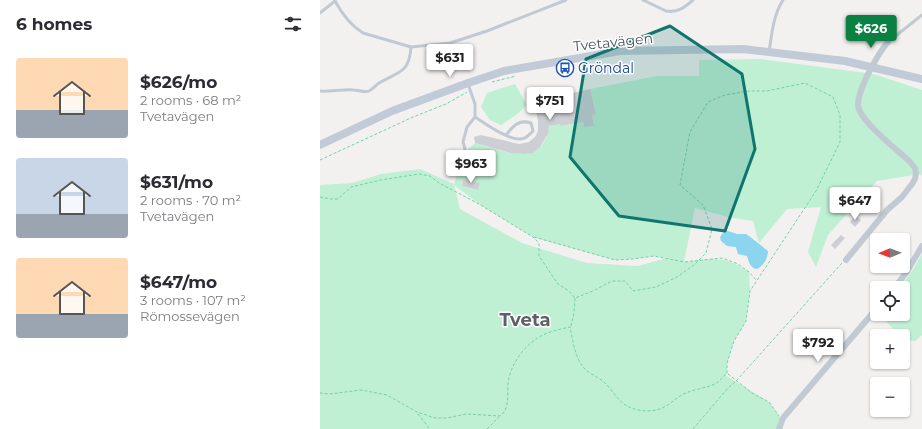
<!DOCTYPE html>
<meta charset="utf-8">
<style>
body{margin:0;font-family:Montserrat,sans-serif;background:#f2f2f3;color:#2b2b33;height:100vh;display:flex;flex-direction:column;font-size:15px;white-space:nowrap}
*{box-sizing:border-box;margin:0}
p{font-size:13px;color:#7c7c81}
.icon{flex:none;width:22px;height:22px;fill:none;stroke:currentColor;stroke-width:2;stroke-linecap:round;stroke-linejoin:round}
.map{position:relative;flex:1;overflow:hidden}
.details{display:flex;flex-direction:column;background:#fff;width:320px}
.details>*{flex:none}
.needle{width:26px;rotate:269deg}
.tools{position:absolute;left:550px;top:233px;display:grid;gap:8px}
.tools a{display:grid;place-items:center;width:40px;height:40px;border-radius:4px;background:#fff;box-shadow:0 1px 3px #0004;font-size:20px}
.price{position:absolute;translate:-50% -34px;padding:0 9px;border-radius:4px;background:#fff;color:#222;font-size:13px;line-height:26px;filter:drop-shadow(0 1px 2px #0008)}
.price::after{content:'';position:absolute;left:50%;top:24px;width:12px;height:9px;margin-left:-6px;background:inherit;clip-path:polygon(0 0,100% 0,50% 100%)}
.price.current{background:#0b8043;color:#fff}
ul{padding:0;list-style:none}
li{display:flex;align-items:center;gap:12px;height:100px;padding:0 16px}
li span{display:grid;place-items:center;flex:none;width:112px;height:80px;border-radius:4px;color:#555}
li>.icon{margin-inline-start:auto}
span .icon{width:48px;height:48px;fill:#fffc;stroke-width:1}
li b{font-size:17px}
h2{display:flex;justify-content:space-between;align-items:center;height:48px;padding:0 16px;font-size:17px}
main{display:flex;flex:1;min-height:0}
.map>svg:first-child{display:block}
.green{fill:#bff0d4;fill-rule:evenodd}
.water{fill:#8bd6ee}
.building{fill:#cdcfd5}
.lines{fill:none;stroke-linecap:round;stroke-linejoin:round}
.path{stroke:#76cfa7;stroke-width:1;stroke-dasharray:3 2;stroke-linecap:butt}
.service{stroke:#c1cad2;stroke-width:3}
.minor{stroke:#c1cad2;stroke-width:6}
.secondary{stroke:#c1cbd7;stroke-width:8}
.marked{fill:#0f766e;fill-opacity:0.2;stroke:#0f766e;stroke-width:3;stroke-linejoin:round}
.labels{text-anchor:middle;dominant-baseline:central;stroke-width:3;stroke-linejoin:round;paint-order:stroke}
.street-label{font-size:14px;fill:#48535e;stroke:#fff}
.transit-label{font-size:14px;fill:#164399;stroke:#fff;text-anchor:start}
.district-label{font-size:18px;font-weight:bold;fill:#5d6065;stroke:#fff}
</style>
<main>
<section class="details">
<h2>6 homes<svg class="icon" aria-label="filters" viewBox="0 0 24 24"><path d="M4 7h16M4 17h16"/><circle cx="9" cy="7" r="2"/><circle cx="15" cy="17" r="2"/></svg></h2>
<ul>
<li><span style="background:linear-gradient(#ffd9b3 65%,#9aa5b1 0)"><svg class="icon" aria-label="home" viewBox="0 0 24 24"><path d="M3 11l9-7 9 7M6 9v11h12V9"/></svg></span><div><b>$626/mo</b><p>2 rooms · 68 m²</p><p>Tvetavägen</p></div></li>
<li><span style="background:linear-gradient(#c9d6e8 70%,#9aa5b1 0)"><svg class="icon" aria-label="home" viewBox="0 0 24 24"><path d="M3 11l9-7 9 7M6 9v11h12V9"/></svg></span><div><b>$631/mo</b><p>2 rooms · 70 m²</p><p>Tvetavägen</p></div></li>
<li><span style="background:linear-gradient(#ffd9b3 70%,#9aa5b1 0)"><svg class="icon" aria-label="home" viewBox="0 0 24 24"><path d="M3 11l9-7 9 7M6 9v11h12V9"/></svg></span><div><b>$647/mo</b><p>3 rooms · 107 m²</p><p>Römossevägen</p></div></li>
</ul>
</section>
<div class="map">
<svg width="602" height="429" viewBox="0 0 602 429">
<rect width="100%" height="100%" fill="#f3f0f0"/>
<g class="green">
<path d="M441 59 554 74 602 90V176L600 174 557 181 508 235 496 267 488 252 501 207 467 209 439 243 433 221 408 217 375 208 364 262C393 258 404 255 429 272L430 291 426 321 414 341 407 363V374L405 375 449 402 462 420 463 429H0V185L32 183 61 174 100 169 134 184 142 155 155 143C182 151 224 169 229 126L240 124 242 126 263 122 264 127 274 125 272 115 276 114 270 89 337 76H379V60ZM143 179 159 183 158 190 142 186ZM134 185 159 204 213 237 295 260 313 259 334 256 347 258 318 266 267 263 202 243 140 209Z"/>
<path d="M195 84 207 105 196 115 181 125 170 120 161 107 167 93Z"/>
<path d="M602 254V335L595 341 583 340V336H579L560 314H583V288H579L591 273Z"/>
</g>
<path class="water" d="M405 230 417 234H426L429 236 448 251C448 258 444 265 437 269 430 268 429 262 427 256L418 254 416 247 407 246 401 241 400 237Z"/>
<g class="building">
<path d="M270 89 276 114 272 115 274 126 264 127 263 122 241 126 240 124 229 126 228 134 220 147 213 153 204 154 191 153 155 143 154 137 161 135 199 144 209 142 215 137 218 131V121L214 102Z"/>
<path d="M155 155 165 157V163L153 161Z"/>
<path d="M143 179 160 183 158 190 142 186Z"/>
<path d="M536 216 541 220 535 227 530 222Z"/>
<path d="M521 235 525 238 515 249 511 245Z"/>
</g>
<g class="lines">
<g class="path">
<path d="M172 82 196 76"/>
<path d="M0 160 93 117 126 104 147 92"/>
<path d="M0 197 11 199H18L31 187 61 180 99 174 110 176 119 183 159 204 213 237 219 243V256L238 284 249 291 255 298 273 291 292 281H305L313 291 336 287 357 277 374 265 386 253 392 229 383 205 360 185 370 132 388 102 405 95 429 91H447L485 83 513 97 520 115V142L496 191 430 291 426 321 414 341 407 363V374C402 376 401 381 395 384 386 388 375 389 366 393 358 396 353 402 346 406 335 413 318 412 307 406 298 401 293 391 286 384 280 378 272 375 266 370 255 360 253 341 250 327 241 329 230 331 221 336 204 345 189 366 188 385 187 397 190 408 180 416L146 414 127 418H115L97 412 67 395 41 390 10 394 0 393"/>
<path d="M214 237 295 260 313 259 334 256 364 262 402 258 418 264 429 272 437 281"/>
<path d="M251 326 254 313 255 298"/>
<path d="M408 374 432 393 449 402 459 416"/>
<path d="M98 414 110 429"/>
<path d="M167 429 179 417"/>
<path d="M373 429 408 388 417 380 522 263"/>
</g>
<g class="service">
<path d="M323 0 346 11C358 13 365 7 373 0"/>
<path d="M0 13 15 1"/>
<path d="M568 42 602 15"/>
<path d="M91 47 130 43 167 31 246 0"/>
<path d="M449 52C452 33 453 16 463 0"/>
<path d="M0 91C10 92 22 89 34 90 38 90 45 93 49 91 53 89 56 85 59 83 79 71 89 74 91 47L43 33C30 25 22 14 15 1"/>
<path d="M155 117C166 124 186 139 200 139 206 139 209 135 213 131L211 123C199 119 193 126 186 135"/>
<path d="M145 149 143 142 147 127 155 117V104L148 84"/>
</g>
<g class="minor">
<path d="M526 260 567 210 582 197 592 184 595 179 596 173 595 168 591 163C579 151 539 121 538 105 538 94 543 85 547 76 553 64 559 52 568 42"/>
<path d="M574 288 586 273 602 246"/>
<path d="M459 429 463 418 557 308"/>
</g>
<path class="secondary" d="M0 145 72 111 148 83 184 71 300 51 423 49 525 61 602 79"/>
</g>
<path class="marked" d="M350 26 422 74 435 149 405 231 299 216 250 157 266 59Z"/>
<defs>
<symbol id="bus-ring" viewBox="-11 -11 22 22"><circle r="9.5" fill="#fff" stroke="#1a4fb4" stroke-width="1.5"/><path d="M-5-6H5V4H4V6H2V4H-2V6H-4V4H-5ZM-3.5-4V0h7V-4ZM-3.5 1.2v1.5H-2V1.2ZM2 1.2v1.5H3.5V1.2Z" fill="#1a4fb4"/></symbol>
</defs>
<g fill-rule="evenodd">
<use href="#bus-ring" x="235" y="58" width="20" height="20"/>
</g>
<g class="labels">
<g class="street-label">
<text transform="translate(293 42) rotate(-6)">Tvetavägen</text>
</g>
<g class="transit-label">
<text x="258" y="68">Gröndal</text>
</g>
<g class="district-label">
<text x="205" y="320">Tveta</text>
</g>
</g>
</svg>
<div class="tools">
<a><svg class="needle" viewBox="-14 -14 28 28"><path d="M0-13l5 13h-10z" fill="#e53935"/><path d="M0 13l5-13h-10z" fill="#7c7c81"/></svg></a>
<a><svg class="icon" aria-label="locate" viewBox="0 0 24 24"><circle cx="12" cy="12" r="6"/><path d="M12 2v4M12 18v4M2 12h4M18 12h4"/></svg></a>
<a>+</a>
<a>−</a>
</div>
<b class="price current" style="left:551px;top:49px">$626</b>
<b class="price" style="left:130px;top:78px">$631</b>
<b class="price" style="left:230px;top:121px">$751</b>
<b class="price" style="left:151px;top:184px">$963</b>
<b class="price" style="left:535px;top:221px">$647</b>
<b class="price" style="left:498px;top:363px">$792</b>
</div>
</main>
